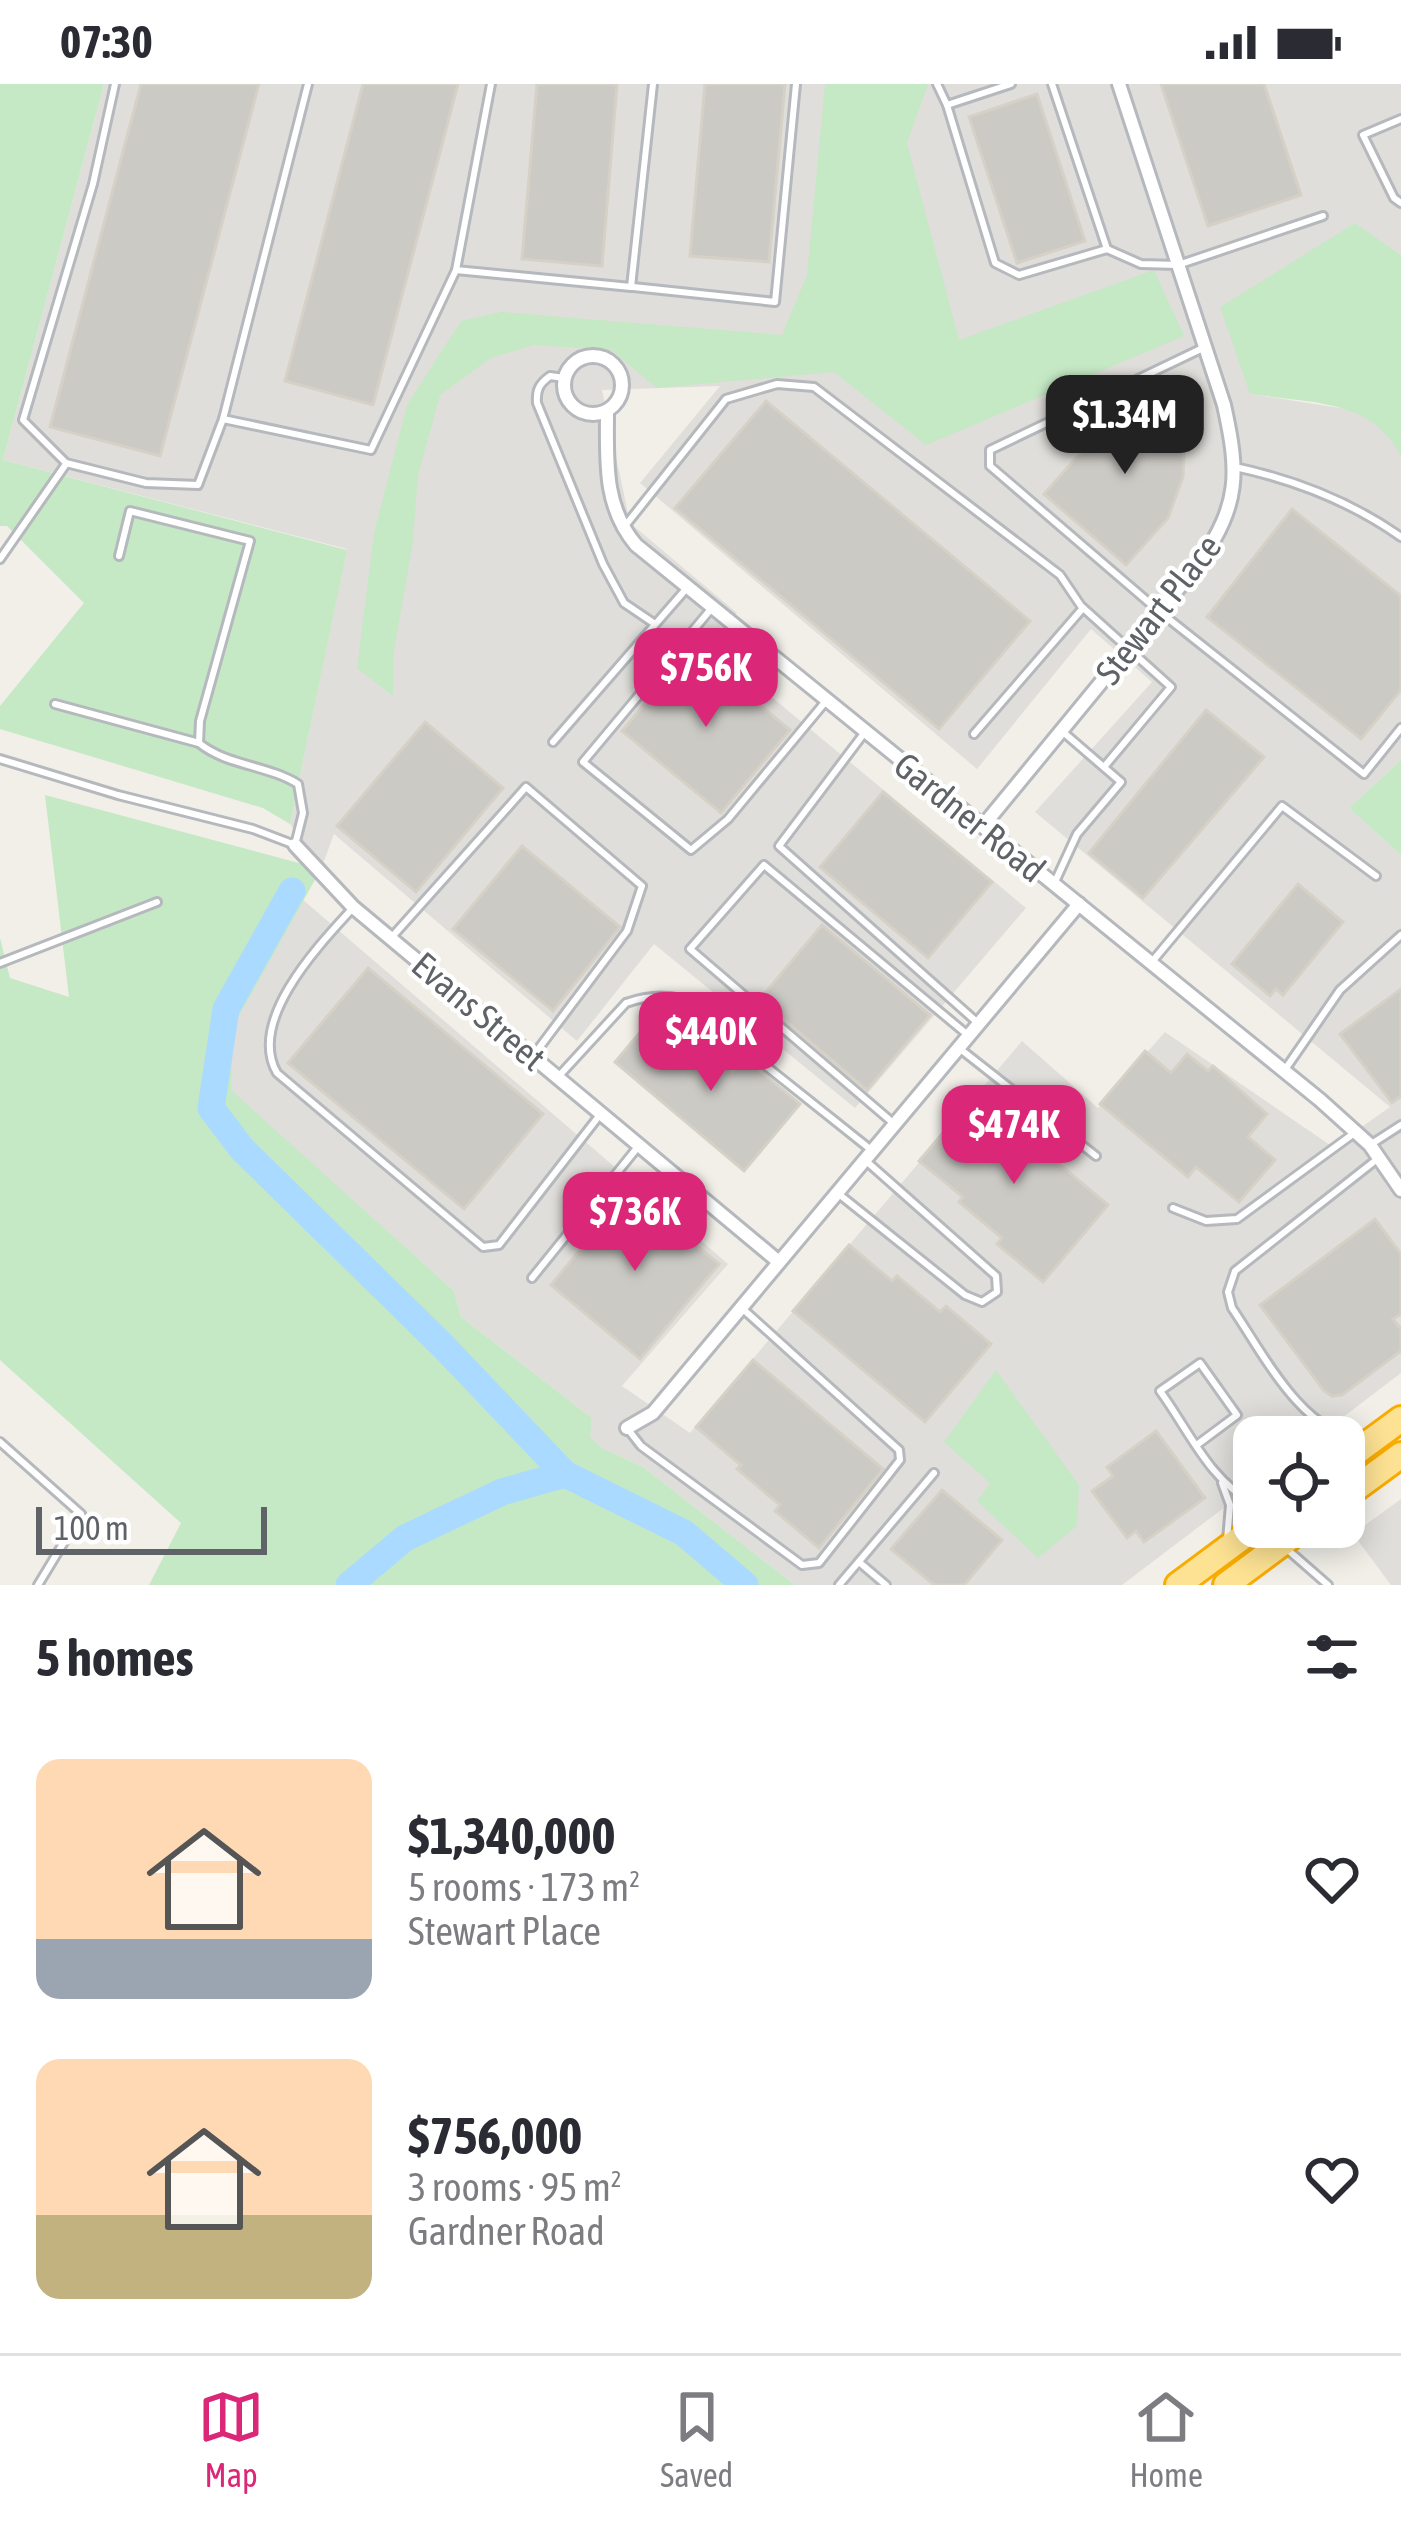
<!DOCTYPE html>
<meta charset="utf-8">
<style>
body{margin:0;font-family:"Asap Condensed",sans-serif;background:#f7f7f7;color:#2b2b33;height:100vh;display:flex;flex-direction:column;font-size:45px;white-space:nowrap}
*{box-sizing:border-box;margin:0}
p{font-size:39px;color:#7c7c81}
.icon{flex:none;width:66px;height:66px;fill:none;stroke:currentColor;stroke-width:2;stroke-linecap:round;stroke-linejoin:round}
.map{position:relative;height:1501px;overflow:hidden}
.details{display:flex;flex-direction:column;background:#fff;flex:1}
.details>*{flex:none}
.buttons{position:absolute;left:1233px;top:1332px;display:grid;gap:24px}
.buttons a{display:grid;place-items:center;width:132px;height:132px;border-radius:24px;background:#fff;box-shadow:0 6px 30px #0003;font-size:60px}
.scale{position:absolute;left:36px;bottom:30px;width:231px;box-sizing:border-box;padding-left:12px;border:6px solid #5f6368;border-top:0;font-size:33px;line-height:42px;white-space:nowrap;color:#5f6368;-webkit-text-stroke:9px #fff;paint-order:stroke}
.price{position:absolute;translate:-50% -102px;padding:0 27px;border-radius:24px;background:#db2777;color:#fff;font-size:39px;line-height:78px;filter:drop-shadow(0 3px 6px #0008)}
.price::after{content:'';position:absolute;left:50%;top:72px;width:36px;height:27px;margin-left:-18px;background:inherit;clip-path:polygon(0 0,100% 0,50% 100%)}
.price.current{background:#222;color:#fff}
ul{padding:0;list-style:none}
li{display:flex;align-items:center;gap:36px;height:300px;padding:0 36px}
li span{display:grid;place-items:center;flex:none;width:336px;height:240px;border-radius:24px;color:#555}
li>.icon{margin-inline-start:auto}
span .icon{width:144px;height:144px;fill:#fffc;stroke-width:1}
li b{font-size:51px}
h2{display:flex;justify-content:space-between;align-items:center;height:144px;padding:0 36px;font-size:51px}
.status{display:flex;justify-content:space-between;align-items:center;height:84px;padding:0 60px;background:#fff;direction:ltr}
.status svg{height:33px;fill:currentColor}
.menu{display:flex;justify-content:space-around;align-items:center;height:168px;border-top:3px solid #e1e1e2;background:#fff;font-size:33px;color:#7c7c81}
.menu a{display:grid;justify-items:center;gap:6px}
.menu .current{color:#db2777}
.map>svg:first-child{display:block}
.industrial{fill:#e0deda}
.green{fill:#c5e8c5}
.lines{fill:none;stroke-linecap:round;stroke-linejoin:round}
.river{stroke:#aadaff;stroke-width:27}
.building{fill:#cccac5;stroke:#d6d1c6;stroke-width:3}
.lane-casing{stroke:#b5b8bc;stroke-width:12}
.street-casing{stroke:#b5b8bc;stroke-width:18}
.highway-casing{stroke:#f9ab00;stroke-width:30}
.lane{stroke:#fff;stroke-width:6}
.street{stroke:#fff;stroke-width:12}
.highway{stroke:#fde293;stroke-width:24}
.labels{text-anchor:middle;dominant-baseline:central;stroke-width:9;stroke-linejoin:round;paint-order:stroke}
.street-label{font-size:36px;fill:#5f6368;stroke:#fff}
</style>
<div class="status"><b>07:30</b><svg viewBox="0 0 49 12"><path d="M0 12V9h3v3zM5 12V6h3v6zM10 12V3h3v9zM15 12V0h3v12zM26 1h20v11H26zM47 4h2v5h-2z"/></svg></div>
<div class="map">
<svg width="1401" height="1501" viewBox="0 0 1401 1501">
<rect width="100%" height="100%" fill="#f1efe8"/>
<g class="industrial">
<path d="M104 0H1401V171L1354 139 1250 310 1359 327 1389 349 1401 372V676L1349 724 1401 771V1289L1317 1353H1254V1401L1122 1501H795L643 1383 602 1364 589 1353 592 1334 461 1233 454 1207 230 1006 233 943 302 815 728 1180 622 1302 690 1349 1022 957 1098 1024 1165 948 1333 1063 1390 1023 1035 728 1152 598 1091 545 977 685 640 399 720 302 602 306 630 439 737 529 710 562 1026 824 855 1024 654 860 577 957 334 750 321 785 290 740 347 465 3 376Z"/>
<path d="M1401 1415V1501H1391L1353 1450Z"/>
</g>
<g class="green">
<path d="M0 0H104L3 376 347 466 290 740 263 724 0 645V622L84 519 7 442H0Z"/>
<path d="M825 0H928L907 59 959 256 1154 186 1184 252 926 361 834 288 657 304 611 266 534 261 491 274 440 311 418 391 413 457 394 567 393 612 357 584 374 449 407 321 461 237 501 228 782 251 807 191Z"/>
<path d="M1355 139 1401 171V372C1372 314 1308 319 1250 310L1220 223Z"/>
<path d="M1401 676V771L1349 724Z"/>
<path d="M45 711 321 785 233 943 231 1006 454 1207 461 1233 592 1334 590 1353 602 1364 643 1383 795 1501H149L181 1439 0 1276V854L10 894 69 913Z"/>
<path d="M996 1286 1079 1401 1077 1442 1038 1474 977 1417 990 1399 944 1358Z"/>
</g>
<g class="lines">
<g class="river">
<path d="M292 807 226 925 211 1024 242 1065 443 1262 565 1390 502 1408 405 1454 349 1501"/>
<path d="M565 1390 684 1449 745 1501"/>
</g>
</g>
<g class="building">
<path d="M141 0H259L160 372 50 343Z"/>
<path d="M363 0H458L373 321 285 297Z"/>
<path d="M537 0H617L602 182 522 175Z"/>
<path d="M705 0H785L769 178 690 172Z"/>
<path d="M1161 0H1264L1301 111 1208 142Z"/>
<path d="M1037 10 1085 157 1017 179 969 33Z"/>
<path d="M1140 302 1176 333 1184 368 1183 393 1168 434 1126 481 1044 410Z"/>
<path d="M766 317 1030 537 939 645 675 424Z"/>
<path d="M1292 425 1401 512V606L1361 655 1207 533Z"/>
<path d="M691 564 790 646 721 729 622 647Z"/>
<path d="M1206 626 1264 673 1143 814 1089 769Z"/>
<path d="M425 638 503 704 416 808 337 742Z"/>
<path d="M883 708 992 798 928 874 820 783Z"/>
<path d="M522 762 620 843 553 927 453 845Z"/>
<path d="M1298 800 1343 838 1283 911 1276 905 1270 912 1232 880Z"/>
<path d="M822 841 930 931 867 1006 760 915Z"/>
<path d="M368 884 543 1030 464 1125 288 979Z"/>
<path d="M1401 905V1012L1392 1019 1340 950Z"/>
<path d="M647 940 679 967 691 953 733 988 744 974 800 1020 744 1087 615 978Z"/>
<path d="M1145 967 1171 989 1187 970 1208 987 1213 982 1267 1030 1248 1053 1275 1076 1239 1118 1196 1083 1188 1093 1100 1020Z"/>
<path d="M976 1010 1108 1121 1043 1198 997 1160 1002 1154 959 1118 963 1113 919 1077Z"/>
<path d="M629 1106 719 1180 640 1275 551 1201Z"/>
<path d="M1375 1135 1401 1170V1230L1393 1235 1401 1245V1267L1342 1311 1332 1312 1324 1307 1260 1221Z"/>
<path d="M849 1161 892 1197 897 1192 940 1228 946 1222 991 1260 925 1338 793 1227Z"/>
<path d="M753 1276 883 1385 819 1464 775 1427 780 1421 737 1385 741 1381 696 1343Z"/>
<path d="M1156 1347 1205 1414 1144 1458 1136 1447 1127 1454 1092 1407 1113 1392 1107 1383Z"/>
<path d="M942 1406 1002 1456 964 1501H934L891 1465Z"/>
</g>
<g class="lines">
<defs>
<g id="lane">
<path d="M115 0 93 100 23 336 66 379 146 399 198 401 223 335"/>
<path d="M308 0 223 335 371 366 456 186"/>
<path d="M491 0 456 186 631 203 653 0"/>
<path d="M937 0 947 21 995 179 1019 191 1107 165 1141 180 1178 181 1323 132"/>
<path d="M1052 0 1107 165"/>
<path d="M947 21 1011 0"/>
<path d="M1401 35 1363 51 1394 114 1401 119"/>
<path d="M633 203 775 218 796 0"/>
<path d="M1205 263 990 366V382L1160 528 1364 690 1401 644"/>
<path d="M564 294 550 292C539 300 536 306 537 319L603 480 624 519 655 540"/>
<path d="M1235 383C1296 396 1350 417 1401 453"/>
<path d="M625 442 726 315 777 300 814 303 1060 491 1081 522 1171 603 1104 683"/>
<path d="M0 475 66 380"/>
<path d="M711 525 583 678 691 766 728 735 826 617"/>
<path d="M55 620 199 659"/>
<path d="M865 648 779 762 979 940"/>
<path d="M974 650 1083 524"/>
<path d="M553 658 686 505"/>
<path d="M0 675 118 711 253 745 295 761 303 729 298 700C268 681 227 682 199 659L200 637 250 457 130 427 119 472"/>
<path d="M1054 800 1077 750 1121 698 1063 648"/>
<path d="M351 826C318 862 247 937 277 989L483 1163 499 1161 599 1032"/>
<path d="M391 854 526 703 642 802 627 847 533 972"/>
<path d="M0 879 157 818"/>
<path d="M1151 879 1282 722 1376 792"/>
<path d="M959 964 1096 1072"/>
<path d="M1284 987 1340 906 1401 851"/>
<path d="M558 993 626 919C645 912 662 910 682 915L870 1065"/>
<path d="M892 1038 690 865 764 781 969 952"/>
<path d="M1370 1061 1401 1041"/>
<path d="M840 1111 965 1211 982 1218 997 1208 996 1192 865 1076"/>
<path d="M1173 1124 1206 1137 1237 1135 1353 1050"/>
<path d="M532 1194 637 1064"/>
<path d="M627 1344 641 1362 802 1481 819 1479 900 1376 899 1366 744 1226"/>
<path d="M1359 1353C1303 1351 1261 1266 1232 1224L1228 1208 1235 1187 1376 1076"/>
<path d="M0 1358 81 1430 38 1501"/>
<path d="M1198 1360 1237 1331 1200 1279 1160 1307C1188 1345 1210 1398 1254 1419"/>
<path d="M1222 1399 1230 1421 1227 1456"/>
<path d="M1288 1466 1328 1501"/>
<path d="M859 1478 886 1501"/>
<path d="M839 1501 934 1389"/>
</g>
<g id="street">
<circle cx="593" cy="301" r="29"/>
<path d="M607 327C607 376 603 422 636 461L1320 1016 1370 1061 1401 1106"/>
<path d="M983 742 1200 478C1240 419 1239 389 1224 321L1119 0"/>
<path d="M295 761 353 823 779 1178"/>
<path d="M627 1344 653 1329 1079 820"/>
</g>
<g id="highway">
<path d="M1344 1377 1401 1335"/>
<path d="M1344 1413 1401 1371"/>
<path d="M1178 1501 1256 1443"/>
<path d="M1226 1501 1304 1443"/>
</g>
</defs>
<use href="#lane" class="lane-casing"/>
<use href="#street" class="street-casing"/>
<use href="#highway" class="highway-casing"/>
<use href="#lane" class="lane"/>
<use href="#street" class="street"/>
<use href="#highway" class="highway"/>
</g>
<g class="labels">
<g class="street-label">
<text transform="translate(1158 525) rotate(-52)">Stewart Place</text>
<text transform="translate(970 733) rotate(39)">Gardner Road</text>
<text transform="translate(479 927) rotate(40)">Evans Street</text>
</g>
</g>
</svg>
<div class="buttons">
<a><svg class="icon" aria-label="locate" viewBox="0 0 24 24"><circle cx="12" cy="12" r="6"/><path d="M12 2v4M12 18v4M2 12h4M18 12h4"/></svg></a>
</div>
<div class="scale">100 m</div>
<b class="price current" style="left:1125px;top:393px">$1.34M</b>
<b class="price" style="left:706px;top:646px">$756K</b>
<b class="price" style="left:711px;top:1010px">$440K</b>
<b class="price" style="left:1014px;top:1103px">$474K</b>
<b class="price" style="left:635px;top:1190px">$736K</b>
</div>
<section class="details">
<h2>5 homes<svg class="icon" aria-label="filters" viewBox="0 0 24 24"><path d="M4 7h16M4 17h16"/><circle cx="9" cy="7" r="2"/><circle cx="15" cy="17" r="2"/></svg></h2>
<ul>
<li><span style="background:linear-gradient(#ffd9b3 75%,#9aa5b1 0)"><svg class="icon" aria-label="home" viewBox="0 0 24 24"><path d="M3 11l9-7 9 7M6 9v11h12V9"/></svg></span><div><b>$1,340,000</b><p>5 rooms · 173 m²</p><p>Stewart Place</p></div><svg class="icon" aria-label="heart" viewBox="0 0 24 24"><path d="M12 20l-8-8c-3-5 5-10 8-4 3-6 11-1 8 4z"/></svg></li>
<li><span style="background:linear-gradient(#ffd9b3 65%,#c2b280 0)"><svg class="icon" aria-label="home" viewBox="0 0 24 24"><path d="M3 11l9-7 9 7M6 9v11h12V9"/></svg></span><div><b>$756,000</b><p>3 rooms · 95 m²</p><p>Gardner Road</p></div><svg class="icon" aria-label="heart" viewBox="0 0 24 24"><path d="M12 20l-8-8c-3-5 5-10 8-4 3-6 11-1 8 4z"/></svg></li>
</ul>
</section>
<nav class="menu">
<a class="current"><svg class="icon" aria-label="map" viewBox="0 0 24 24"><path d="M3 6l6-2 6 2 6-2v14l-6 2-6-2-6 2zM9 4v14M15 6v14"/></svg>Map</a>
<a><svg class="icon" aria-label="saved" viewBox="0 0 24 24"><path d="M7 4h10v16l-5-4-5 4z"/></svg>Saved</a>
<a><svg class="icon" aria-label="home" viewBox="0 0 24 24"><path d="M3 11l9-7 9 7M6 9v11h12V9"/></svg>Home</a>
</nav>
